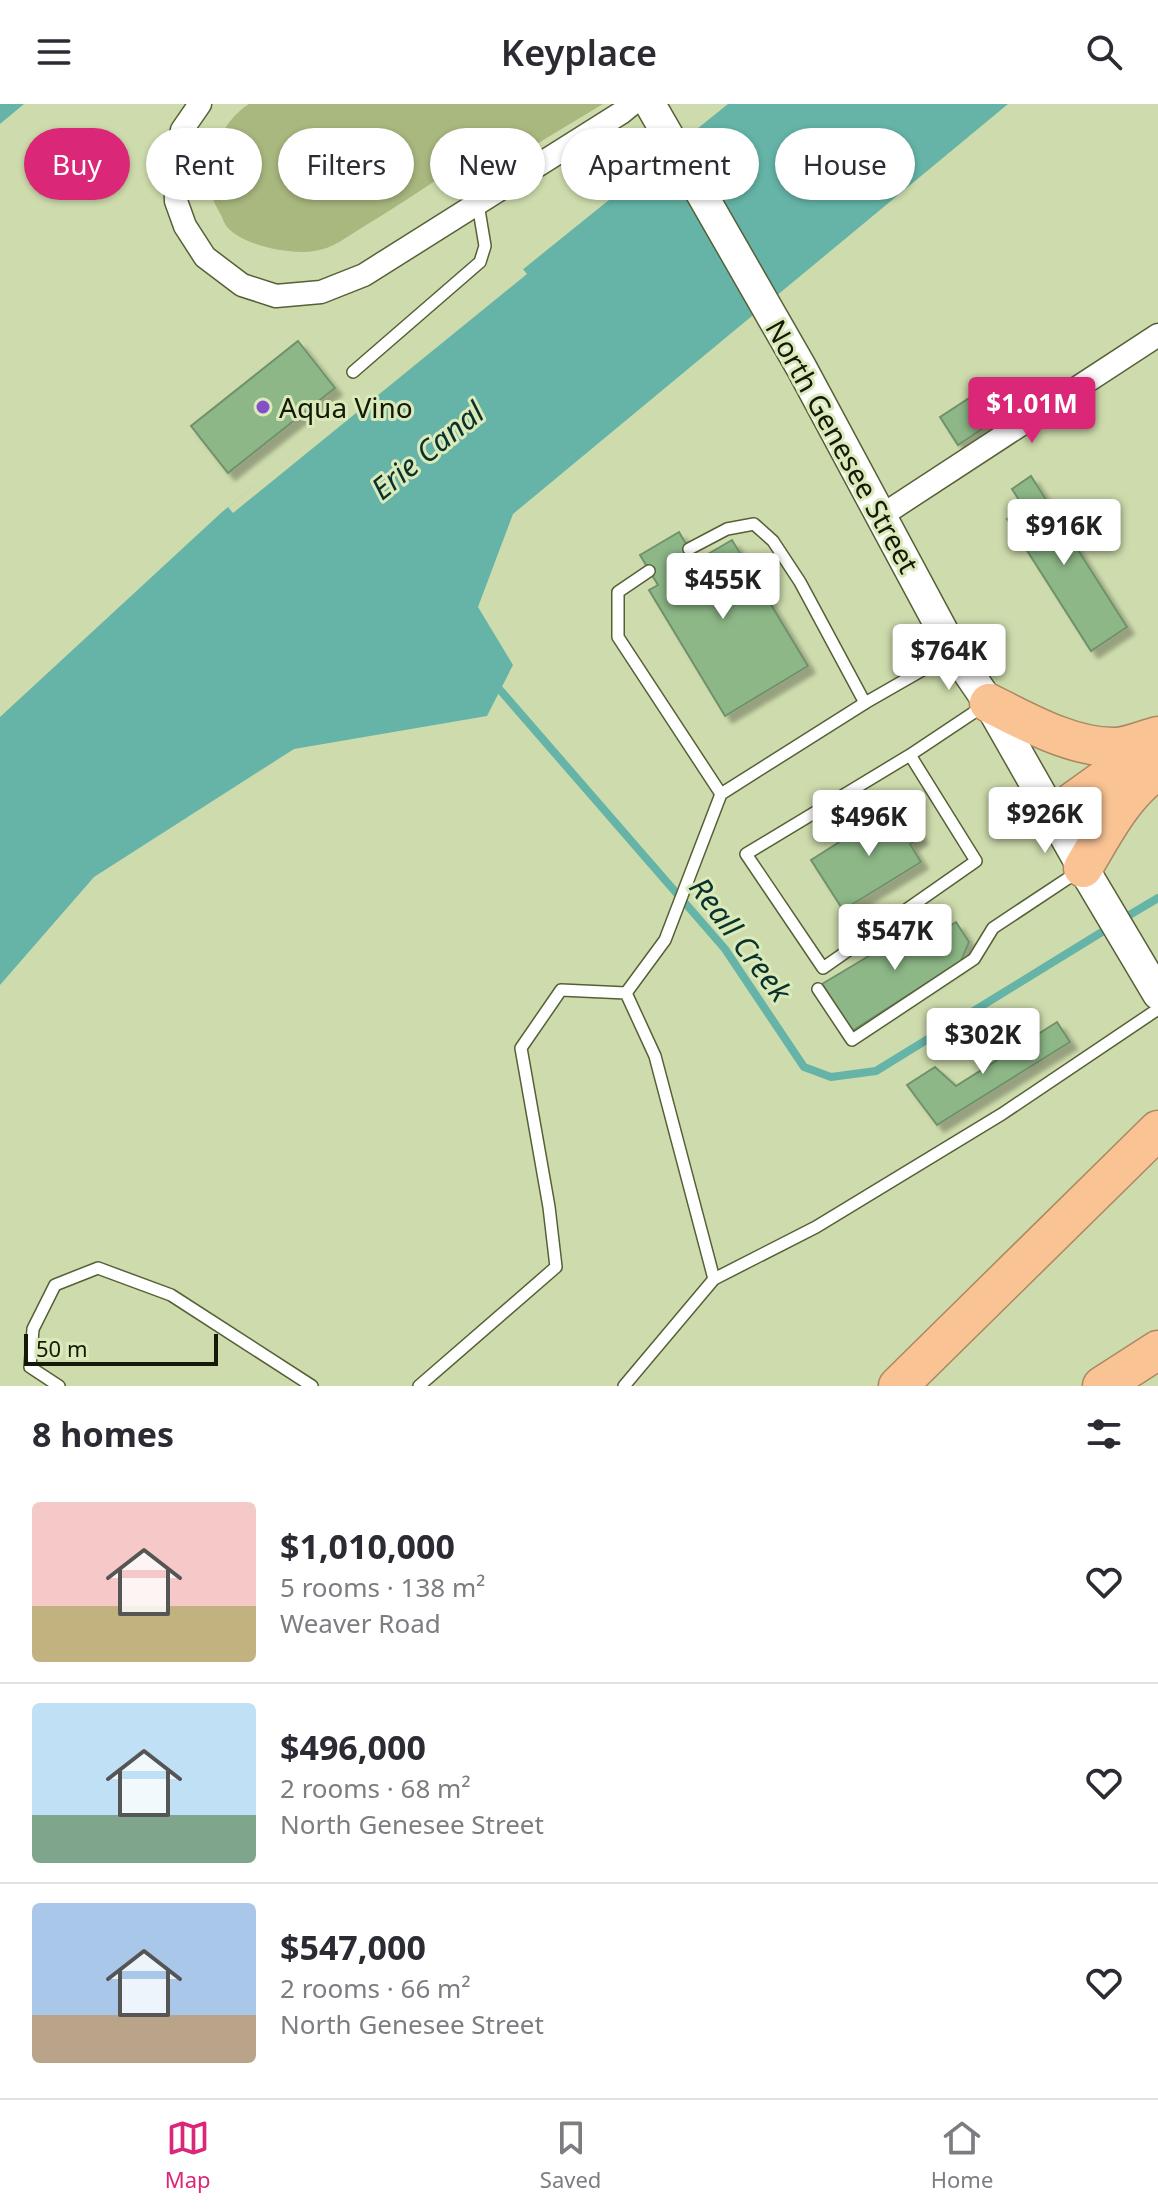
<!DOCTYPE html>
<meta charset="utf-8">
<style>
body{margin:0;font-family:"Noto Sans",sans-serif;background:#f2f2f3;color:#2b2b33;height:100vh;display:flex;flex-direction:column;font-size:30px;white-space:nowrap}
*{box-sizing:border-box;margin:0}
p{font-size:26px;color:#7c7c81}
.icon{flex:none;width:44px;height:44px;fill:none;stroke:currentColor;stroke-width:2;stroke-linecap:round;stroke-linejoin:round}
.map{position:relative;height:1282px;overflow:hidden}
.sheet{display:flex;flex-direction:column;background:#fff;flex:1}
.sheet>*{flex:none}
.banner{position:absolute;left:24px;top:24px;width:1110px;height:72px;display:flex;gap:16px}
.scale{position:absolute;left:24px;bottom:20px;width:194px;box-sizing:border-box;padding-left:8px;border:4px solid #151908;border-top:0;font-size:22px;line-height:28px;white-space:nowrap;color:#151908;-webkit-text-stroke:6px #dbeaba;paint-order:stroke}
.price{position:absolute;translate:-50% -68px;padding:0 18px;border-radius:8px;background:#fff;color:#222;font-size:26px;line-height:52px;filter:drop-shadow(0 2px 4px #0008)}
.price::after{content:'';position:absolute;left:50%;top:48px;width:24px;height:18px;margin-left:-12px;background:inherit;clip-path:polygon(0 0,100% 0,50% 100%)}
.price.selected{background:#db2777;color:#fff}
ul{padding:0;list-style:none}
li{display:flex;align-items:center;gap:24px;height:200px;padding:0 32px}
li+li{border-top:2px solid #e1e1e2}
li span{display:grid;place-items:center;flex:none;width:224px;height:160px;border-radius:8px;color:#555}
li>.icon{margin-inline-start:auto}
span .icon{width:96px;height:96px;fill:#fffc;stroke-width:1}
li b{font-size:34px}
h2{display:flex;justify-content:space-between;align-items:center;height:96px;padding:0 32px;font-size:34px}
.chip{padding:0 28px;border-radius:36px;background:#fff;box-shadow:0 2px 6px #0004;font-size:28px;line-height:72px}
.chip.selected{background:#db2777;color:#fff}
header{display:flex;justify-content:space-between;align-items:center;height:104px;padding:0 32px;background:#fff;font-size:36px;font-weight:600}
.tab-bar{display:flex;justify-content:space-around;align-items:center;height:112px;border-top:2px solid #e1e1e2;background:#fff;font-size:22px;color:#7c7c81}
.tab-bar a{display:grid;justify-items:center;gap:4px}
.tab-bar .selected{color:#db2777}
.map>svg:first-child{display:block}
.green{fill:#a8b87f}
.water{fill:#65b4a7}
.pier{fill:#cedcad}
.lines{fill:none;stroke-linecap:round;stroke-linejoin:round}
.stream{stroke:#65b4a7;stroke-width:8}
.building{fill:#8db787;stroke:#71916c;stroke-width:2;filter:url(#shadow)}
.service-casing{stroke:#556036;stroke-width:14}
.minor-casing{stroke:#556036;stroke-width:25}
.secondary-casing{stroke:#556036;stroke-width:33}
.motorway-casing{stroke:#aa8863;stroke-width:41}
.service{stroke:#fff;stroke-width:11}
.minor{stroke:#fff;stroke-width:22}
.secondary{stroke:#fff;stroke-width:30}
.motorway{stroke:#fac394;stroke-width:38}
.poi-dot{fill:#8550c7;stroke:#dbeaba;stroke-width:3}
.labels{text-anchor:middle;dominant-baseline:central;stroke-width:6;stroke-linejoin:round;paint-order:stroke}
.poi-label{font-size:28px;fill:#151908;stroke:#dbeaba;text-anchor:start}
.street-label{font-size:28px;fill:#151908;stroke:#dbeaba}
.water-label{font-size:30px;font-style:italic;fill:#0a322c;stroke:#dbeaba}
</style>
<header><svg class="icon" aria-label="menu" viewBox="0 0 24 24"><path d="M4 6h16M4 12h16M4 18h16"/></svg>Keyplace<svg class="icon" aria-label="search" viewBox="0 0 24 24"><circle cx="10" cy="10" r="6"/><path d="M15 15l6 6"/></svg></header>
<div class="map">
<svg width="1158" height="1282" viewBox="0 0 1158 1282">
<defs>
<filter id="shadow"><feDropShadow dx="7" dy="7" stdDeviation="2" flood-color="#0004"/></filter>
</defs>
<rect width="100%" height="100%" fill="#cedcad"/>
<path class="green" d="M249 0H603L530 44C515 32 508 32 491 40 448 67 407 97 363 123 348 132 332 145 314 147 291 151 245 142 228 124 227 124 222 114 222 113 217 104 212 95 210 85 205 55 223 16 249 0Z"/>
<g class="water">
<path d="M0 0H24L0 20Z"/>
<path d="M728 0H1008L513 410 478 503 513 561 487 612 294 645 94 773 0 881V613L222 408Z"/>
</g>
<path class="pier" d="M522 164 527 170 233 409 228 403Z"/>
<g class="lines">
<g class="stream">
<path d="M494 579 725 845 804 963 831 973 876 967 1110 823"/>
<path d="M1121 816 1158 794"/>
</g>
</g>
<g class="building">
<path d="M298 237 335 284 228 369 191 322Z"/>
<path d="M974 291 991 319 958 341 940 313Z"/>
<path d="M1031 372 1127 523 1091 547 1007 415 1024 404 1012 385Z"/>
<path d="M679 428 696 457 732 436 808 562 725 612 649 486 658 481 640 451Z"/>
<path d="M893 704 902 719 909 714 921 733 910 740 921 758 843 806 811 756Z"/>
<path d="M956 818 969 838 961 857 852 927 822 880 924 819 933 832Z"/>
<path d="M1057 918 1070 938 937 1021 907 981 935 963 956 982Z"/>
</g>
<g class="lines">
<defs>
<g id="service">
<path d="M353 268 480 158 485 142 478 100"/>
<path d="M689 445 727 425 754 420 773 437 800 478 865 599"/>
<path d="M649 467 618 488V533L721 690"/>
<path d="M910 651 976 757 823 864 746 750 910 651 985 601"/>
<path d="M818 885 852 936 974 855 993 824 1079 767"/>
<path d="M626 889 665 836 721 690 865 599 954 548"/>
<path d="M59 1282 30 1263 33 1225 55 1181 98 1164 171 1191 312 1282"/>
<path d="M419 1282 556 1163 549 1103 521 944 561 886 626 889 655 952 714 1175"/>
<path d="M624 1282 714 1175 816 1123 1002 1010 1158 905"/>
</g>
<g id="minor">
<path d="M200 0 182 26 175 60 176 97 185 122 205 153 242 181 276 192 321 188 364 171 621 9 632 0"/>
<path d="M881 412 1158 231"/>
</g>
<path id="secondary" d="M650 0 801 263 954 548 989 599 1083 764 1158 890"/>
<g id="motorway">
<path d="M989 599C1025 617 1072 644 1115 643 1128 643 1145 635 1158 632"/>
<path d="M1053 712 1153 640"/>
<path d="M1083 764C1104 729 1123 690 1158 666"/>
<path d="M898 1282 1158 1026"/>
<path d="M1102 1282 1158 1246"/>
</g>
</defs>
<use href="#service" class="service-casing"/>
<use href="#minor" class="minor-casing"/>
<use href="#secondary" class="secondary-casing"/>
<use href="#motorway" class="motorway-casing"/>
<use href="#service" class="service"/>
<use href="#minor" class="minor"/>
<use href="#secondary" class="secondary"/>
<use href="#motorway" class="motorway"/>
</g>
<circle class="poi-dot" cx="263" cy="303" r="8"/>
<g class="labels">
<g class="poi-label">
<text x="279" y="303">Aqua Vino</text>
</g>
<g class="street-label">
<text transform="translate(843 342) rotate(61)">North Genesee Street</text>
</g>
<g class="water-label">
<text transform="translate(427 346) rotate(-39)">Erie Canal</text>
<text transform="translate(741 835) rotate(53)">Reall Creek</text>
</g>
</g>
</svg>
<div class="scale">50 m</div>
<b class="price selected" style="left:1032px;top:341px">$1.01M</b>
<b class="price" style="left:1064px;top:463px">$916K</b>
<b class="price" style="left:723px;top:517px">$455K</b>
<b class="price" style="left:949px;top:588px">$764K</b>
<b class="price" style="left:1045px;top:751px">$926K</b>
<b class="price" style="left:869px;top:754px">$496K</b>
<b class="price" style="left:895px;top:868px">$547K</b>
<b class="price" style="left:983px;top:972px">$302K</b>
<div class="banner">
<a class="chip selected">Buy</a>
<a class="chip">Rent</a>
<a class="chip">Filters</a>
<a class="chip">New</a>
<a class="chip">Apartment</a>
<a class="chip">House</a>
</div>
</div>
<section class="sheet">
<h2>8 homes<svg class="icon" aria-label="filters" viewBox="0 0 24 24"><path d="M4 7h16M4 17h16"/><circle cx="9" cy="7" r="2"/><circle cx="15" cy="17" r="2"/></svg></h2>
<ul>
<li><span style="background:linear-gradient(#f6c9c9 65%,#c2b280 0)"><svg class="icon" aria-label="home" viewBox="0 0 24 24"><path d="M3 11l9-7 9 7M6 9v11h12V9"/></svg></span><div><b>$1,010,000</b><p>5 rooms · 138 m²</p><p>Weaver Road</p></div><svg class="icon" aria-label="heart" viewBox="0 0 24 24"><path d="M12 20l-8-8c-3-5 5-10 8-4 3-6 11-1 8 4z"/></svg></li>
<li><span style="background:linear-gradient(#bfe0f5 70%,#7fa58c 0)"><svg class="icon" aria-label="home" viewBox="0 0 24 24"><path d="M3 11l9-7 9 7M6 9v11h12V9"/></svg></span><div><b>$496,000</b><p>2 rooms · 68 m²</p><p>North Genesee Street</p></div><svg class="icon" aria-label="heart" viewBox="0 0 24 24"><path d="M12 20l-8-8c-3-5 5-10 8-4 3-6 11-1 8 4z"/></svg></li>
<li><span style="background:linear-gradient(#a9c7e8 70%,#b9a48a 0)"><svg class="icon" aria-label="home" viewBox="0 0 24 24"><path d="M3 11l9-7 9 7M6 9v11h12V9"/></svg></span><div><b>$547,000</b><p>2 rooms · 66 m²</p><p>North Genesee Street</p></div><svg class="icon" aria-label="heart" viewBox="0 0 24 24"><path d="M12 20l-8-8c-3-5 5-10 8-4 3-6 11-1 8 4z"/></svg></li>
</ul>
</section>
<nav class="tab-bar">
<a class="selected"><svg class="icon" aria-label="map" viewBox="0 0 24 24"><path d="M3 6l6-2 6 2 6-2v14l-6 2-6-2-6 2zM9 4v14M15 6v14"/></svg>Map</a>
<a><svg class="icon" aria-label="saved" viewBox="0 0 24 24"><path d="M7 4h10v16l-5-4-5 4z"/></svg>Saved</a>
<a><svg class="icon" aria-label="home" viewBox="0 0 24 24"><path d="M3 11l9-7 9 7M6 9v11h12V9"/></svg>Home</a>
</nav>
